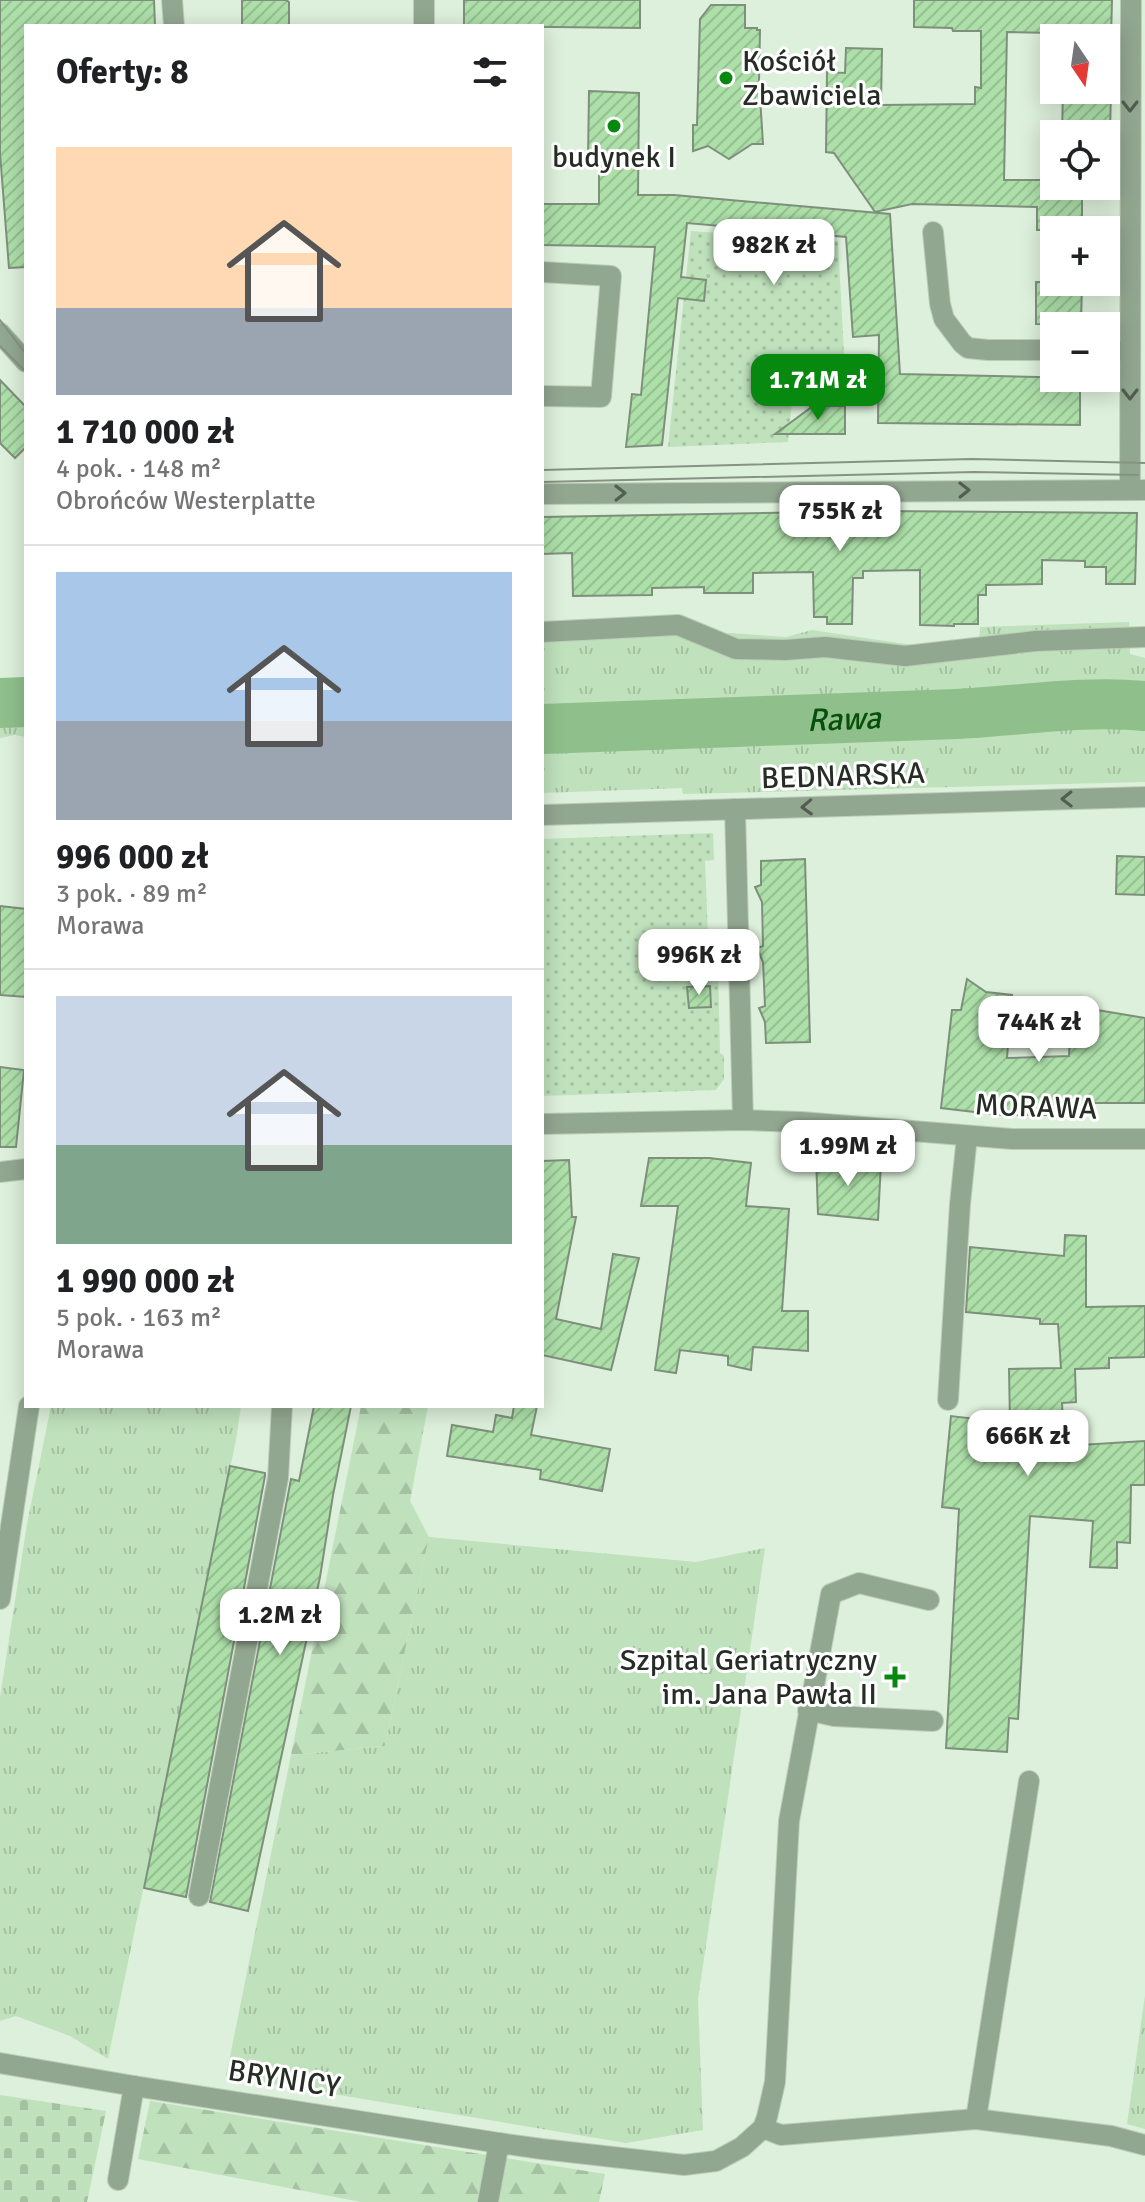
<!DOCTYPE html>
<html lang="pl">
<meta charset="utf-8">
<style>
body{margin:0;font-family:Signika,sans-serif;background:#f2f2f2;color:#202124;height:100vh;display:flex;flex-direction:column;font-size:30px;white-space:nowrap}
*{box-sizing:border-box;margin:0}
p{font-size:26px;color:#757577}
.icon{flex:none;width:44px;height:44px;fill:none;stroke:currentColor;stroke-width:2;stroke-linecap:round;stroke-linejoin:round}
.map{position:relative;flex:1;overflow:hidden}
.details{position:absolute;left:24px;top:24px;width:520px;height:1384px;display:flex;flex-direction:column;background:#fff;border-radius:0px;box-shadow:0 4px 20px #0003}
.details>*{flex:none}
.needle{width:52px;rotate:167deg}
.tools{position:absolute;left:1040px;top:24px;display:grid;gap:16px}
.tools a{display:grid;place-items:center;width:80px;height:80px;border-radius:0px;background:#fff;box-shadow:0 4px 20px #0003;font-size:40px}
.price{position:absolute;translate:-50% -68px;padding:0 18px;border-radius:16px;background:#fff;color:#222;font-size:26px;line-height:52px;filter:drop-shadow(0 2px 4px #0008)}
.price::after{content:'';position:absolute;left:50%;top:48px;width:24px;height:18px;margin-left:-12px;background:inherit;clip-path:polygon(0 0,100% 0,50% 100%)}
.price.selected{background:#07880f;color:#fff}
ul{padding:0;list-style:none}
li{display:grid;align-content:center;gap:16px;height:424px;padding:0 32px}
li+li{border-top:2px solid #e0e0e0}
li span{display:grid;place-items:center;height:248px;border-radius:0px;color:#555}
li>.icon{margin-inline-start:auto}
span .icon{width:144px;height:144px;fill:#fffc;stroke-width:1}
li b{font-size:34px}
h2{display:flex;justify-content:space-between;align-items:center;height:96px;padding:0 32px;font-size:34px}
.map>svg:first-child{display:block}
.grass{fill:url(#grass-tufts)}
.forest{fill:url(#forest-firs)}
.cemetery{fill:url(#cemetery-stones)}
.park{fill:url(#park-dots)}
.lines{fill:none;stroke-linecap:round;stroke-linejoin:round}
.river{stroke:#8fc08b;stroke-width:50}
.building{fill:url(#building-hatch);stroke:#7e907c;stroke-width:2}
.minor-casing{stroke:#bccdba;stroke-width:22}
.minor{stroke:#92a790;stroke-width:20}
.tram{stroke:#869384;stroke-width:2}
.oneway{stroke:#515e50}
.poi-dot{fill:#07880f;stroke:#fff;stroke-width:3}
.labels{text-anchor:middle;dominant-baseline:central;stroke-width:6;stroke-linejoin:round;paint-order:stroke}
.poi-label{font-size:30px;fill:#262d25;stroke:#fff;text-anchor:start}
.street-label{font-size:30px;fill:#262d25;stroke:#fff}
.water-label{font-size:32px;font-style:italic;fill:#075009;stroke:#fff}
</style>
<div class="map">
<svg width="1145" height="2202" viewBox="0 0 1145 2202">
<defs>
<pattern id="grass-tufts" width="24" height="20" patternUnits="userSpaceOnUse" patternTransform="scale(2)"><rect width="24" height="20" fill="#bfe1bc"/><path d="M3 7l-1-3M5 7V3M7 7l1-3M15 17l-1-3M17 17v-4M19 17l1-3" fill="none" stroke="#a4c1a1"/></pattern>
<pattern id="forest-firs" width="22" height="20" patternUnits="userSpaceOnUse" patternTransform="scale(2)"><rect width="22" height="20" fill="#bfe1bc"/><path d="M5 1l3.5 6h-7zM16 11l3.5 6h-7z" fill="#a4c1a1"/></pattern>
<pattern id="cemetery-stones" width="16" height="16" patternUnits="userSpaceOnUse" patternTransform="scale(2)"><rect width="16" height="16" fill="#bfe1bc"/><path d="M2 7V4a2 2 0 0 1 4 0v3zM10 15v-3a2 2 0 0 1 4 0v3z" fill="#a4c1a1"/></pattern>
<pattern id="park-dots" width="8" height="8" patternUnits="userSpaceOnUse" patternTransform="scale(2)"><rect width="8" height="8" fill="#bfe1bc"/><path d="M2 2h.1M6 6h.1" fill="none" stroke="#a4c1a1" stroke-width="1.8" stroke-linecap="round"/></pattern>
<pattern id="building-hatch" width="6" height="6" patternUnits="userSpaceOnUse" patternTransform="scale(2)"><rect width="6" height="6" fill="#addfa9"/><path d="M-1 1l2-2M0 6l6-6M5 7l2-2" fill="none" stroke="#95c091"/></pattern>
</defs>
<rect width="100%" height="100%" fill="#ddf0db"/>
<g class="grass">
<path d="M1129 622 1130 654 1145 658V689L730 709 542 714V638L731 633 786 637 812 630 912 645 979 643 980 627Z"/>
<path d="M7 722 26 724V737L15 735 0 738V724Z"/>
<path d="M1121 722 1145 723V782L683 794 682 788 542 793V748L922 736Z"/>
<path d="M51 1406H241L236 1440 108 2059 70 2036 16 2016 0 2021V1697L27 1524Z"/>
<path d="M429 1537 696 1562 765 1548 698 1999 703 2130 626 2143 226 2076 291 1755 385 1746Z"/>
<path d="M1145 1995V2129L1127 2124Z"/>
</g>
<g class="forest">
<path d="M361 1406H428L410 1501 429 1537 385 1746 291 1755Z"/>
<path d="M150 2101 605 2174 599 2202H361L138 2159Z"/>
</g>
<path class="cemetery" d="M0 2095 106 2111 87 2202H0Z"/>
<g class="park">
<path d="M691 231 838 241 845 373 795 372 788 442 668 447Z"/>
<path d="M713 833 714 860 705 861 709 961 718 962 720 1053 724 1056V1079L716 1090 542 1096V839Z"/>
</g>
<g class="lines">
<g class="river">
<path d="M0 703 26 702"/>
<path id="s1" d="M542 729C680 725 818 720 956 714 1019 711 1083 700 1145 706"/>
</g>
</g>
<g class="building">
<path d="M0 0H154L155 26H26V267L9 268 0 153Z"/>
<path d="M245 0H286L289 2V26H242V1Z"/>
<path d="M464 0H640V28L464 26Z"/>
<path d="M914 0H1112L1111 38H1055V33L1007 32 1004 180H1054V186H1082V230H1037V207L912 204 875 212 834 153 826 152 827 72 845 73 846 48 882 49 881 105 975 104V87L981 88V31H953L952 28 914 27Z"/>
<path d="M711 5H745V28H757V30H760L759 81 763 144H752L729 159 708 146 693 151V125H697L700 19Z"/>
<path d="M1063 90H1111L1110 134H1062Z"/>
<path d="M589 91 639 93 638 195H674L890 214 900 374 1080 378V425L878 423 879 335 853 337 846 237 687 223 681 277 706 280 704 301 678 298 662 445 626 447 632 394 641 395 655 247 542 245V204H599V159H588Z"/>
<path d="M1036 282H1082L1081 325 1036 324Z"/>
<path d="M0 380 26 407V447L15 458 0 443Z"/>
<path d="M813 406H845V434H775Z"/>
<path d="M879 511 1137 513 1135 584H1106V567H1085V561L1042 560V584L986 585V595H978V624H954V626L920 625V570L863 571V578H853L852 624H827V617H814L813 572 753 573V593H704V587L652 588V595L573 596 572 553 542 554V517Z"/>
<path d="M1117 856 1145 857V895L1116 894Z"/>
<path d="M805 859 810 1042 766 1043 765 1022 759 1008 765 1006 763 962 757 948 763 946 762 902 755 887 761 885V861Z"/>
<path d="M0 906 26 909V997L0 995Z"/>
<path d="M967 979 986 992 1012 995 1007 1058 1069 1056 1070 1037 1095 1039 1097 1010 1145 1018V1103H1093V1115H1000L941 1108 952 1010H961Z"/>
<path d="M710 986 711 1007 689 1008 687 987Z"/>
<path d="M0 1067 24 1070 16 1147H0Z"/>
<path d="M816 1157 881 1163 878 1220 818 1214Z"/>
<path d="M649 1158H709L751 1163 746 1206 789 1209 782 1311H808V1351L753 1347 751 1370 728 1365V1356L680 1350 676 1373 655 1370 678 1206H641Z"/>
<path d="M569 1160 572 1217H576L556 1319 601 1329 613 1254 639 1258 611 1370 542 1355V1161Z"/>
<path d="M1065 1235 1086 1236V1307L1145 1306V1357L1109 1358V1368L1075 1369 1076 1402 1062 1403 1064 1446 1145 1441V1485H1131L1130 1543 1117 1542V1568L1090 1567 1093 1521 1030 1516 1018 1719 1009 1718 1007 1752 946 1748 959 1509 942 1507 951 1416 1010 1423 1009 1369 1061 1368 1058 1324H1040V1319L966 1312 970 1247 1064 1256Z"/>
<path d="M314 1406H351L333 1495 320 1577 248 1911 210 1902 291 1479 299 1481Z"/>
<path d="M514 1406H537L531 1435 610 1449 602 1491 540 1479 541 1470 447 1456 452 1425 493 1432 496 1415 512 1418Z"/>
<path d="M230 1466 265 1473V1476L186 1897 144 1888Z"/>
</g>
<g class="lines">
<defs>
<g id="minor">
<path d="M172 0 174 26"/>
<path d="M424 26V0"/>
<path d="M933 232 940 304 944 319 962 343 968 348 988 350H1054"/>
<path d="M542 272 611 276 601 397 542 396"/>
<path d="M0 333 26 362"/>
<path d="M1106 351H1130"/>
<path d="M1130 490 1131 0"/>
<path d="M542 494 1145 490"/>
<path d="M542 632 678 625 736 649 785 650 825 647 905 656 1036 641 1145 637"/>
<path d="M735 809 743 1120"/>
<path d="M542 815 1145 797"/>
<path d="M542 1124 743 1120 801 1122 1012 1139H1145"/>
<path d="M0 1172 26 1169"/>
<path d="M948 1400 960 1204 967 1136"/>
<path d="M0 1599 29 1406"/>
<path d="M808 1710 834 1716 933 1721"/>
<path d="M199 1896 278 1478 282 1406"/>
<path d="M0 2063 134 2086 499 2143 488 2202"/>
<path d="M976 2119 1029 1781"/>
<path d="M763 2128 781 2135 976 2119 1111 2136 1145 2145"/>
<path d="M499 2143 542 2149 684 2165 716 2161 742 2147 763 2128 767 2117 775 2082 789 1821 831 1594 859 1583 929 1600"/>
<path d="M118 2180 134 2086"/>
</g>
</defs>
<use href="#minor" class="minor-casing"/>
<use href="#minor" class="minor"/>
<g class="tram">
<path d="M0 320 26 354"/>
<path d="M0 346 26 372"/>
<path d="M542 470 972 459 1145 463"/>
<path d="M542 482 974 472 1138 475"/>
</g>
</g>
<defs><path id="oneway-chevron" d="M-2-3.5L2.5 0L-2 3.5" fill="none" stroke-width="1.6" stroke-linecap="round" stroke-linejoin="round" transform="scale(2)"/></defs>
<g class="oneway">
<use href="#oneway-chevron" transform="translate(1130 106) rotate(90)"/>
<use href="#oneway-chevron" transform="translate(1130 394) rotate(90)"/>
<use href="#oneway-chevron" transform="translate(964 490) rotate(-1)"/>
<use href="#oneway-chevron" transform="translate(620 493) rotate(-1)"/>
<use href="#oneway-chevron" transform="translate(1067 799) rotate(179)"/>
<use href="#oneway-chevron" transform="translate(807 807) rotate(178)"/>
</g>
<g class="poi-dot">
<circle cx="726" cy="78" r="8"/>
<circle cx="614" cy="126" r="8"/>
<path d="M891 1665h8v8h8v8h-8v8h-8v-8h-8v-8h8z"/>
</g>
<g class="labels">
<g class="poi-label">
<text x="742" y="61">Kościół<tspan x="742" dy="34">Zbawiciela</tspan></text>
<text x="614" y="157" text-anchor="middle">budynek I</text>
<text x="877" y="1660" text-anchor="end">Szpital Geriatryczny<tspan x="877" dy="34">im. Jana Pawła II</tspan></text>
</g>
<g class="street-label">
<text transform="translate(843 776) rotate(-2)">BEDNARSKA</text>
<text transform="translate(1036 1107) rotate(2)">MORAWA</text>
<text transform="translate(284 2079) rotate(9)">BRYNICY</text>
</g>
<g class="water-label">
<text stroke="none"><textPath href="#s1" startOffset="302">Rawa</textPath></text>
</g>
</g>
</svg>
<div class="tools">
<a><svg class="needle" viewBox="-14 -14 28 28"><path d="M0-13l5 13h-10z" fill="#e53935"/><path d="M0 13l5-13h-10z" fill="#757577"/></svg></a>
<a><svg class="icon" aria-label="locate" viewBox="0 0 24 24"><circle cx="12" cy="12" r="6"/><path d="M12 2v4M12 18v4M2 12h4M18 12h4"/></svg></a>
<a>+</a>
<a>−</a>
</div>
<b class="price" style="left:774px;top:287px">982K zł</b>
<b class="price selected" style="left:818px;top:422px">1.71M zł</b>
<b class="price" style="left:840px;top:553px">755K zł</b>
<b class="price" style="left:699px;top:997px">996K zł</b>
<b class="price" style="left:1039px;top:1064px">744K zł</b>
<b class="price" style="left:848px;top:1188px">1.99M zł</b>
<b class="price" style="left:1028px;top:1478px">666K zł</b>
<b class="price" style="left:280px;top:1657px">1.2M zł</b>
<section class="details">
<h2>Oferty: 8<svg class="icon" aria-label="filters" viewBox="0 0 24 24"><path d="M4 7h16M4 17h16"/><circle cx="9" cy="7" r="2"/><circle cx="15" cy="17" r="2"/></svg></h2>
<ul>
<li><span style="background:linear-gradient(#ffd9b3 65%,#9aa5b1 0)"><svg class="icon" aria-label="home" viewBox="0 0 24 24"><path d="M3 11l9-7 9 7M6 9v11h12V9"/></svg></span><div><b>1 710 000 zł</b><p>4 pok. · 148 m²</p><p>Obrońców Westerplatte</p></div></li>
<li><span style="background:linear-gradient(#a9c7e8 60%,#9aa5b1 0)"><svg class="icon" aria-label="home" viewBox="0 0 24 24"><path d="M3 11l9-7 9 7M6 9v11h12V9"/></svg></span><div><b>996 000 zł</b><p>3 pok. · 89 m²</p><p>Morawa</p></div></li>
<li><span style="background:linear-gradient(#c9d6e8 60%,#7fa58c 0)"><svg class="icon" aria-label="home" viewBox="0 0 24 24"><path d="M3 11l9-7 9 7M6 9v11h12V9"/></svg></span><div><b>1 990 000 zł</b><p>5 pok. · 163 m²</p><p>Morawa</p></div></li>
</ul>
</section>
</div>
